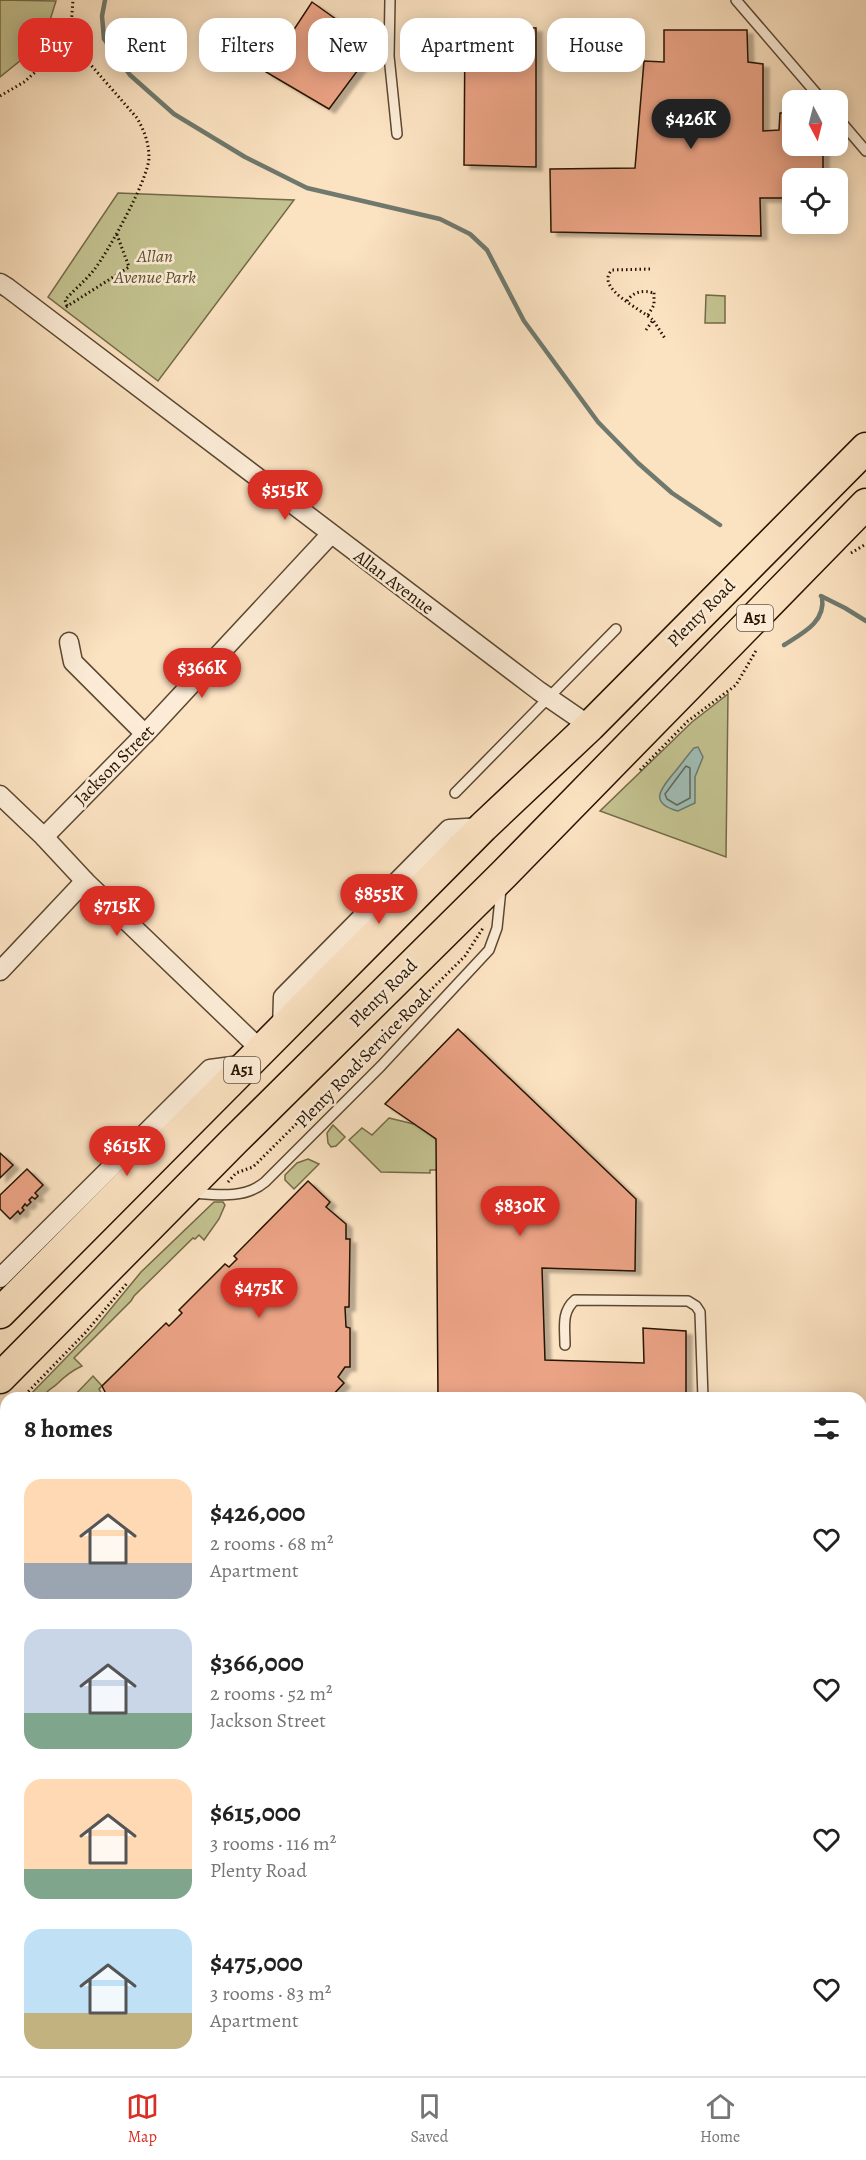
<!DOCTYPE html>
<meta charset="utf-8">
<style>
body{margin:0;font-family:Alegreya,serif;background:#f2f2f2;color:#222;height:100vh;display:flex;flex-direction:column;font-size:22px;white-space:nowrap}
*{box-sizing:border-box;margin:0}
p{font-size:20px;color:#767676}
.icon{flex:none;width:33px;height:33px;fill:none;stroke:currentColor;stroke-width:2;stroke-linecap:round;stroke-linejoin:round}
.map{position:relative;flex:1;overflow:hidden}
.details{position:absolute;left:0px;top:1392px;width:867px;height:684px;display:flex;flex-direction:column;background:#fff;border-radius:18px 18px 0 0;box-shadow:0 3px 15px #0003}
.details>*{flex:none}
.hud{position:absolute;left:18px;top:18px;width:831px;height:54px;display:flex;gap:12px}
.needle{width:39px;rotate:173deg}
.tools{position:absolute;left:782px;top:90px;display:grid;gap:12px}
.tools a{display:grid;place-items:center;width:66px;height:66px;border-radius:12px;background:#fff;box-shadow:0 3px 15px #0003;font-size:30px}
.price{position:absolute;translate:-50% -51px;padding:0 14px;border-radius:21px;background:#d93025;color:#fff;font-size:20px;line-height:39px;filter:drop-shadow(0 2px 3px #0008)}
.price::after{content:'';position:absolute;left:50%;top:36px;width:18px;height:14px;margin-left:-9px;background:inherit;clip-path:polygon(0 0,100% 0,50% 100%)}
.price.current{background:#222;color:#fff}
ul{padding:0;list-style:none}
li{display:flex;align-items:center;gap:18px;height:150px;padding:0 24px}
li span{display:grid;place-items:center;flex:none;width:168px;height:120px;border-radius:18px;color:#555}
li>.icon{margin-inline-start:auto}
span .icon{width:72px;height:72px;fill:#fffc;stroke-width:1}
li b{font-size:26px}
h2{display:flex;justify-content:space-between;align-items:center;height:72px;padding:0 24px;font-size:26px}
.tag{padding:0 21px;border-radius:18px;background:#fff;box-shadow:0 3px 15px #0003;font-size:21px;line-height:54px}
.tag.current{background:#d93025;color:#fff}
.menu{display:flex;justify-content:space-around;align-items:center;height:84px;border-top:2px solid #e0e0e0;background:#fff;font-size:16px;color:#767676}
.menu a{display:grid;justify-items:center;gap:3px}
.menu .current{color:#d93025}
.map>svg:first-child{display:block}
.green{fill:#c3c290;stroke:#746a48;stroke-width:1.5}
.water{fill:#9fbdb5;stroke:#6f796d;stroke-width:1.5}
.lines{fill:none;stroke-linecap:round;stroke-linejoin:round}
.shore{stroke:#62685a;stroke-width:1.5}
.stream{stroke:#6f796d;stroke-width:4.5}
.building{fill:#eba385;stroke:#261300;stroke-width:1.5;filter:url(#shadow)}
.service-casing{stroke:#5b4730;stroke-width:12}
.minor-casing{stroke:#5b4730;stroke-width:21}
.primary-casing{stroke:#261300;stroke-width:32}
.trunk-casing{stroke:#261300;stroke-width:33}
.path{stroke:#261300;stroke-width:3;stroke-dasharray:1.5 3;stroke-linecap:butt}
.service{stroke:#fcecd7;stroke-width:9}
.minor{stroke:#fcecd7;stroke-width:18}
.primary{stroke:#fbe2c1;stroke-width:28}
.trunk{stroke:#fbe2c1;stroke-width:30}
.labels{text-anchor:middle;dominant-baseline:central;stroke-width:5;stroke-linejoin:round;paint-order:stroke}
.shield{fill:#fcecd7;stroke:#665440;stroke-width:1.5}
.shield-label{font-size:16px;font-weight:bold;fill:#261300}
.park-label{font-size:18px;font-style:italic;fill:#5d5032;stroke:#fcecd7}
.street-label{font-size:18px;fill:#261300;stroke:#fcecd7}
</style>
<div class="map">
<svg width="866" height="2076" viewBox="0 0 866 2076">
<defs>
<filter id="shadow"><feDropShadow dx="6" dy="4" stdDeviation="1.5" flood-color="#0004"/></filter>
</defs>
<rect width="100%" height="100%" fill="#fbe2c1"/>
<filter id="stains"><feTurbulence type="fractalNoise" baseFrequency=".00333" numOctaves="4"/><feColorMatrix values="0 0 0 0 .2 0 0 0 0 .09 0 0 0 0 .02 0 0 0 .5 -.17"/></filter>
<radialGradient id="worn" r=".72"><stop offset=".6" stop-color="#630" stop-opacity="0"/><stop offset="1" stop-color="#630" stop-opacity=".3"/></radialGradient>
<g class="green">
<path d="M0 0 56 1 46 33 26 56 0 77Z"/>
<path d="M118 193 294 200 158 381 48 297Z"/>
<path d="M706 295 725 296V323H705Z"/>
<path d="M728 694 726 857 600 811 692 722Z"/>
<path d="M389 1118 422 1126 439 1142 438 1170H430V1173L381 1172 349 1140 362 1128 372 1135Z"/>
<path d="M333 1125 345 1137 336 1146 331 1147 328 1143 327 1133Z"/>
<path d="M308 1159 319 1164 294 1189 285 1180V1175L297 1163Z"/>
<path d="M214 1202H223L225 1205 219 1219 204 1240 199 1235 195 1239 193 1238 134 1296 131 1301 74 1358 82 1366C71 1371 65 1376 57 1384 52 1389 46 1390 43 1398H27L95 1328 141 1272Z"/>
<path d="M93 1376 102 1386 99 1389 104 1398H72Z"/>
<path d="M6 1419V1453L0 1447V1425Z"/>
<path d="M6 1986V2070H363V2076H0V1989Z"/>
</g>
<path class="water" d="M698 747 703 757 695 777V803L678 811C649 803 660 790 673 774 680 766 686 757 694 748Z"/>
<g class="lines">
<path class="shore" d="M686 766 690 768V798L677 805 667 799 665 794Z"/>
<g class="stream">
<path d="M105 0 102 16 104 39 130 75 174 114 245 157 307 188 440 219 470 234 487 250 524 321 598 422 638 463 672 493 720 525"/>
<path d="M821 596 845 608 866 621"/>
<path d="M784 645C803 633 826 622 822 597"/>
</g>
</g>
<g class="building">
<path d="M312 2 375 47 329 109 266 72Z"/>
<path d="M465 27 536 28V167L464 165Z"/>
<path d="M664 30H747L748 62 763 64V131L779 130 780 113H792V146H823V172L814 174 813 178H792V198H760L761 236 551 232 550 169 635 168 644 61 664 62Z"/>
<path d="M458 1029 636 1199 635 1271 542 1268 545 1360 644 1363 643 1328 686 1331V1398H438L436 1139 385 1104Z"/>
<path d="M0 1153 13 1165 0 1178Z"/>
<path d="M27 1169 43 1185 35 1193 38 1196 35 1199 32 1197 29 1200 31 1202 27 1206 25 1204 22 1208 24 1210 20 1214 18 1211 10 1219 0 1209V1195Z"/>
<path d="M308 1181 330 1202 326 1207 346 1224V1239H350L349 1307H345L346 1327 350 1328V1367H345L338 1377 344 1383 330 1398H108L102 1386 166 1323 169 1326 182 1313 179 1310 225 1264 229 1267 237 1259 234 1256Z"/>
<rect x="861" y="1590" width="5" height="189"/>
<rect x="0" y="1746" width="6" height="209"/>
</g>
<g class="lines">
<defs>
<g id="service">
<path d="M390 0 389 56 397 134"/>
<path d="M736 0 822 100"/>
<path d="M837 117 866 151"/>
<path d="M455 793 616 629"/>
<path d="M193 1193C217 1195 245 1199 265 1182L381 1066 489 950 497 928 501 889"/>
<path d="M565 1345C565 1328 561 1312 575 1300L688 1301 696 1306 700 1312 703 1398"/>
<path d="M0 1605H6"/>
</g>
<g id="minor">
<path d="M0 283 8 288 539 691 590 726"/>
<path d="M69 642 73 662 145 734"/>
<path d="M0 795 44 837 85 881 261 1050"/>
<path d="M44 837 145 734 331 534"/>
<path d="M0 971 85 881"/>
<path d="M282 1029 283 997 449 829 483 827"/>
<path d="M0 1278 210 1069 248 1064"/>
<path d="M406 2070 866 2072"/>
<path d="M284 2076 306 2070"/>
</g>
<g id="primary">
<path d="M0 1483 6 1486"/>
<path d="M861 1498H866"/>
</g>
<g id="trunk">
<path d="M0 1313 483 827 590 726 866 448"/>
<path d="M0 1378 234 1141 503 875 866 504"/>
</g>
</defs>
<use href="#service" class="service-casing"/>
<use href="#minor" class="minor-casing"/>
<use href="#primary" class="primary-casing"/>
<use href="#trunk" class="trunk-casing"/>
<g class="path">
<path d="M0 96 24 82 70 41"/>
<path d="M650 269 612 270C594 288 641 309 653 320"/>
<path d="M627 301C634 291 643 290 654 293"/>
<path d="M67 306 65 300C74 290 85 281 94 270 108 252 148 180 149 158 149 143 144 130 137 118L70 41 73 0"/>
<path d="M66 307 129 267 116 232"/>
<path d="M648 315 654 305V291"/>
<path d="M646 330 653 320 666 340"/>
<path d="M851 553 866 544"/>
<path d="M640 770 688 721 736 685 757 649"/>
<path d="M228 1182 236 1173 253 1167 465 956 483 928"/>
<path d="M22 1398 86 1332 128 1282"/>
<path d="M0 1420 6 1414"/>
<path d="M235 2076 257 2070"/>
</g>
<use href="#service" class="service"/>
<use href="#minor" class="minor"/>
<use href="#primary" class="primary"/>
<use href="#trunk" class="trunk"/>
</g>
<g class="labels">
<g class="shield">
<rect x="737" y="605" width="36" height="26" rx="4.5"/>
<rect x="224" y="1057" width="36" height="26" rx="4.5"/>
</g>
<g class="shield-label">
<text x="755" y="618">A51</text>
<text x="242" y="1070">A51</text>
</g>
<g class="park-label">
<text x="155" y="256">Allan<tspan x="155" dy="21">Avenue Park</tspan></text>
</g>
<g class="street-label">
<text transform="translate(394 582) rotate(37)">Allan Avenue</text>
<text transform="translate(701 613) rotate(-45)">Plenty Road</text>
<text transform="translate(114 765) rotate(-45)">Jackson Street</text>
<text transform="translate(383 993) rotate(-45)">Plenty Road</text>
<text transform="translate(363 1058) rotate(-46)">Plenty Road Service Road</text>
</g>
</g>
<rect width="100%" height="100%" filter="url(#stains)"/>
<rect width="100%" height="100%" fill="url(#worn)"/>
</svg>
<div class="tools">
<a><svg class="needle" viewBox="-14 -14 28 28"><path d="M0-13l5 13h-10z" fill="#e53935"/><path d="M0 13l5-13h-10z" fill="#767676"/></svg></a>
<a><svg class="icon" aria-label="locate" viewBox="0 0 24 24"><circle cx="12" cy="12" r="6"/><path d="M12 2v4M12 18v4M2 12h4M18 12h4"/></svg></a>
</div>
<b class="price current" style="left:691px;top:150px">$426K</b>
<b class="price" style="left:285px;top:521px">$515K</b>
<b class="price" style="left:202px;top:699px">$366K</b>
<b class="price" style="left:379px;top:925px">$855K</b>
<b class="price" style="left:117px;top:937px">$715K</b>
<b class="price" style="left:127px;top:1177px">$615K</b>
<b class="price" style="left:520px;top:1237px">$830K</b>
<b class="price" style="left:259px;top:1319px">$475K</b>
<div class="hud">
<a class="tag current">Buy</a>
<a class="tag">Rent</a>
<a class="tag">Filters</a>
<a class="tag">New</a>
<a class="tag">Apartment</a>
<a class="tag">House</a>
</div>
<section class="details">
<h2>8 homes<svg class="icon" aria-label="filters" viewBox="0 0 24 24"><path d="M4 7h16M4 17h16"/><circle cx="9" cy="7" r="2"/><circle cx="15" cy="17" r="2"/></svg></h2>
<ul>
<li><span style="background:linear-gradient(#ffd9b3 70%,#9aa5b1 0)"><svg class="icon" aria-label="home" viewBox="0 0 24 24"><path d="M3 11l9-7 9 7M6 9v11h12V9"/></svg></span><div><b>$426,000</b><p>2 rooms · 68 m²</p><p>Apartment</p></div><svg class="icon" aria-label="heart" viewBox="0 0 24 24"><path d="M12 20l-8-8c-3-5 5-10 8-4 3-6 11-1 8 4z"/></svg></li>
<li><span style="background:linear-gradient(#c9d6e8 70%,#7fa58c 0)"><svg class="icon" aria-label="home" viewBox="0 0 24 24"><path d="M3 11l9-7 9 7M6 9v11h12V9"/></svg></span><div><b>$366,000</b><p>2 rooms · 52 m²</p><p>Jackson Street</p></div><svg class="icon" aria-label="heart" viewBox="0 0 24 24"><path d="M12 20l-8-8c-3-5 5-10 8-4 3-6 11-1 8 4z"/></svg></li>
<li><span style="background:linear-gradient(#ffd9b3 75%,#7fa58c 0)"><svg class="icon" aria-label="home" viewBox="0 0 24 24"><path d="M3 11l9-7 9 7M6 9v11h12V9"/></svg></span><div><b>$615,000</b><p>3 rooms · 116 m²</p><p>Plenty Road</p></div><svg class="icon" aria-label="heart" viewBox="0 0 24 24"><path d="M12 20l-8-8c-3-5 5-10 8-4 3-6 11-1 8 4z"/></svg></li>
<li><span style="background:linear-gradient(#bfe0f5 70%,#c2b280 0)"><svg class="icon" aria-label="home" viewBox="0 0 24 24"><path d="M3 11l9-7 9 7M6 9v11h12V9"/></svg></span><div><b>$475,000</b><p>3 rooms · 83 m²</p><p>Apartment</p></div><svg class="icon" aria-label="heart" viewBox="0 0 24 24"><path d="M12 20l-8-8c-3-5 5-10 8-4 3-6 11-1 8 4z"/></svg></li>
</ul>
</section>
</div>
<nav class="menu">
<a class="current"><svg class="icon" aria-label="map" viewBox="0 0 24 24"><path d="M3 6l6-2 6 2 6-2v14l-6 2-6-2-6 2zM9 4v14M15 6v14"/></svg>Map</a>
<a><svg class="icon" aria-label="saved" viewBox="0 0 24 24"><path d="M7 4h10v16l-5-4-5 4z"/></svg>Saved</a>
<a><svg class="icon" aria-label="home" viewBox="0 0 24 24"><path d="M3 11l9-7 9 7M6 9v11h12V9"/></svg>Home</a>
</nav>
